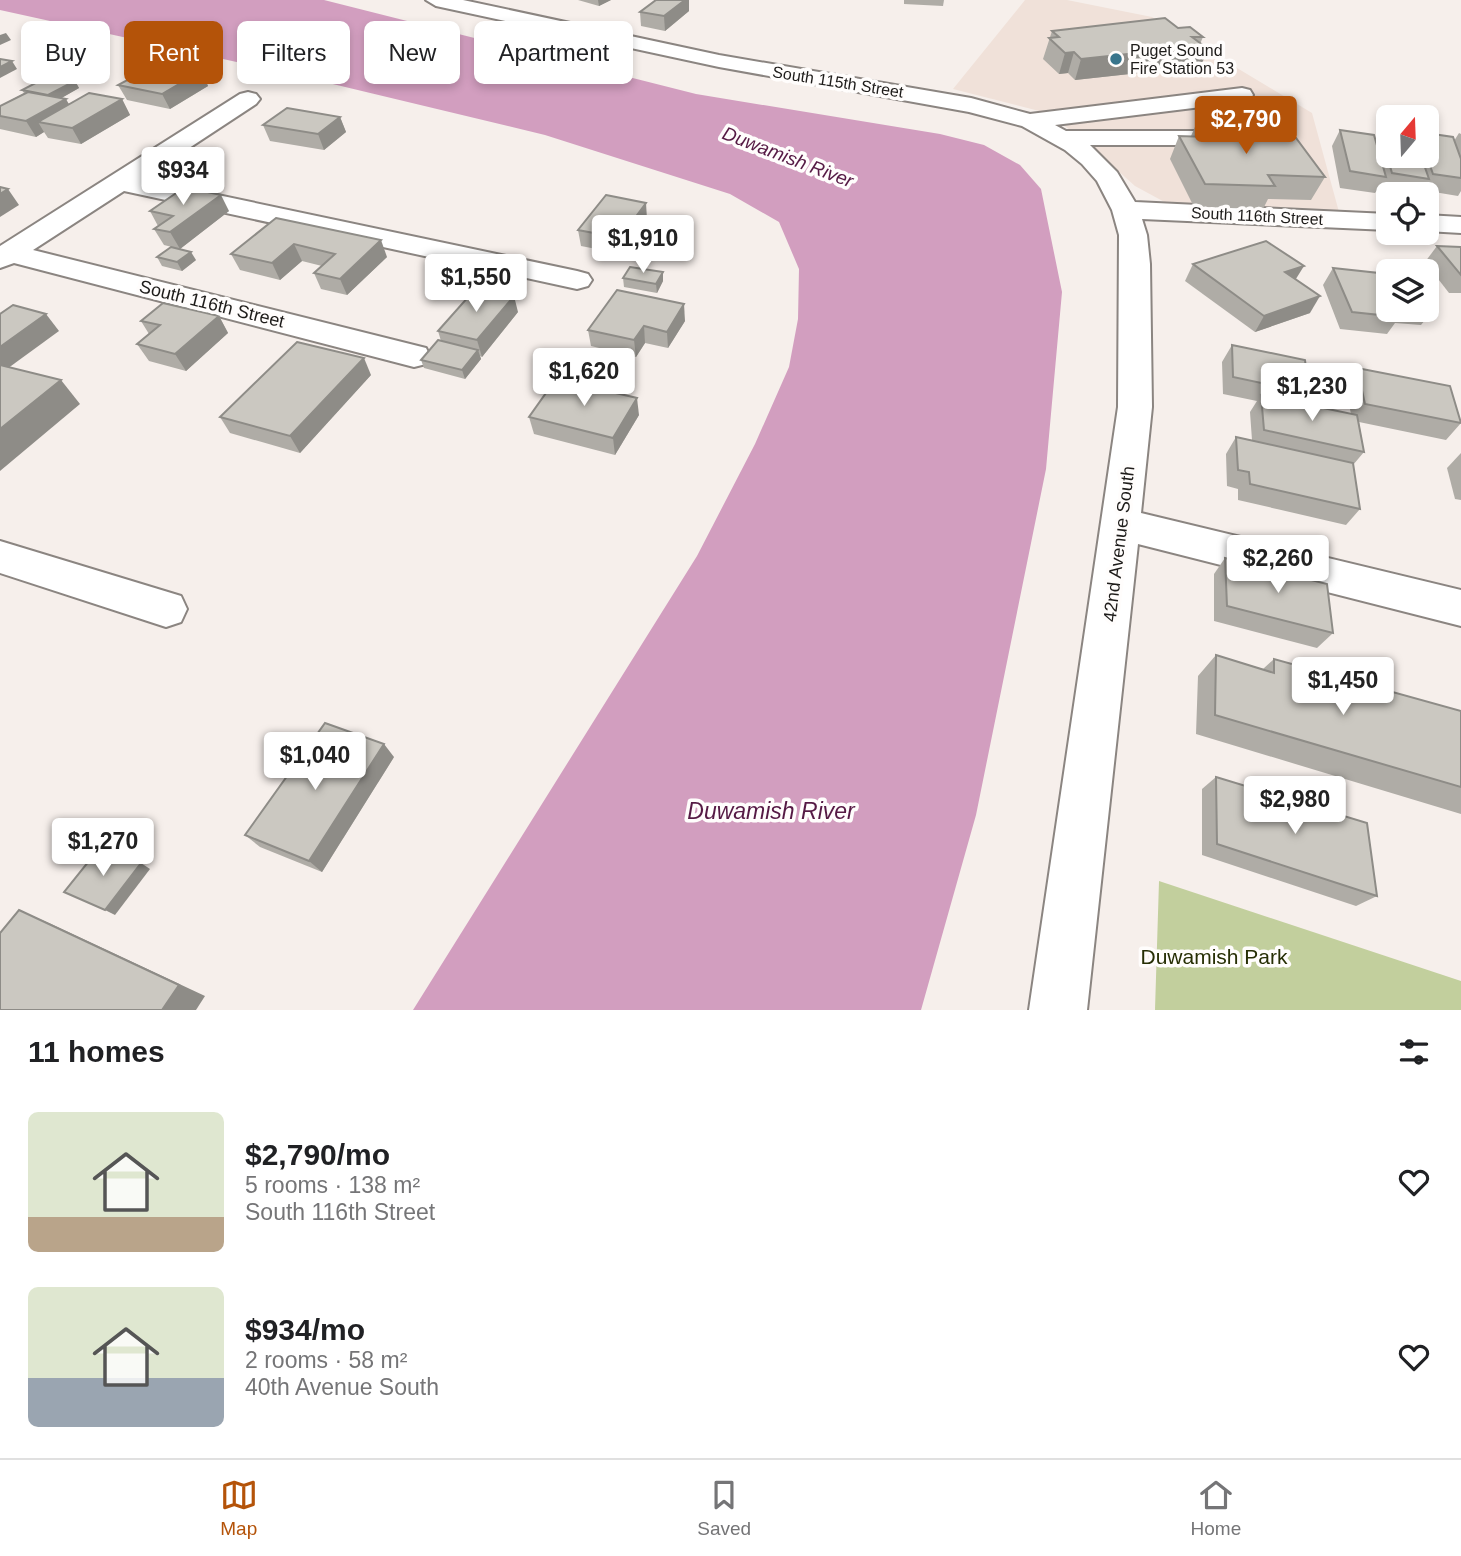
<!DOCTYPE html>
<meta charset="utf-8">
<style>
body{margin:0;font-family:Helvetica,sans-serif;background:#f6f6f6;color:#202124;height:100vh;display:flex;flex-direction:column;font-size:26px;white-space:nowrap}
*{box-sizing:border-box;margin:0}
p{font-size:23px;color:#757577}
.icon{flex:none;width:38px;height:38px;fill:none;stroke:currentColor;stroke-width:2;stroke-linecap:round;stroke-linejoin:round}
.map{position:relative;height:1010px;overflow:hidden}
.details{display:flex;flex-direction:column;background:#fff;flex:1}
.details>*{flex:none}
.banner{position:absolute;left:21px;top:21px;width:700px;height:63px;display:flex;gap:14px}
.needle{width:46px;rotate:19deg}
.tools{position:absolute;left:1376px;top:105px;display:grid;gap:14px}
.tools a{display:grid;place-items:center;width:63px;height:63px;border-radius:10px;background:#fff;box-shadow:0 4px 10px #0003;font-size:35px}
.price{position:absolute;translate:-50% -60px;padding:0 16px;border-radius:7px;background:#fff;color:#222;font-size:23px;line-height:46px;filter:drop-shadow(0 2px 4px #0008)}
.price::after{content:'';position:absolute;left:50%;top:42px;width:21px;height:16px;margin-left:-10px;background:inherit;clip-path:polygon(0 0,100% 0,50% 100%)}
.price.current{background:#b45309;color:#fff}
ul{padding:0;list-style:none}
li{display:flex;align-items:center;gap:21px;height:175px;padding:0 28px}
li span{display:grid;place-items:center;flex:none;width:196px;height:140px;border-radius:10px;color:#555}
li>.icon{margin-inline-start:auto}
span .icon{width:84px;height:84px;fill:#fffc;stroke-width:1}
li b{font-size:30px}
h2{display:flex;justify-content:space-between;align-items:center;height:84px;padding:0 28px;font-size:30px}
.chip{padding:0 24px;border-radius:10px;background:#fff;box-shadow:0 4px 10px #0003;font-size:24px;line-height:63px}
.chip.current{background:#b45309;color:#fff}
.menu{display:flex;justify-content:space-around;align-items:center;height:98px;border-top:2px solid #e0e0e0;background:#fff;font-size:19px;color:#757577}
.menu a{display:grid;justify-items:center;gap:4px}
.menu .current{color:#b45309}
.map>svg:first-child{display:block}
.built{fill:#f0e1d9}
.green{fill:#c2cf9d}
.water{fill:#d29ebf}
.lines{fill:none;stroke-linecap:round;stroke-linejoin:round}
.minor-casing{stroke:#8b8581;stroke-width:4}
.minor{fill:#fff;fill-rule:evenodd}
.wall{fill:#afaca6}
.shaded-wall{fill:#8e8c87}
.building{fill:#cbc8c1;stroke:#8e8c87;stroke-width:2}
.poi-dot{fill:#38758c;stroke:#fffdfc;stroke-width:2.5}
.labels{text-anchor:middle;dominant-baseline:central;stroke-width:7;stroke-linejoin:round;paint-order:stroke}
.far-poi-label{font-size:16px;fill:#1e1c1a;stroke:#fffdfc;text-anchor:start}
.far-street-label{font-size:16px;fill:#1e1c1a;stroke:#fffdfc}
.street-label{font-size:18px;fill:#1e1c1a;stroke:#fffdfc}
.water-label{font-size:19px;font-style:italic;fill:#561a45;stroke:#fffdfc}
.near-park-label{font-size:21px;fill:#272f05;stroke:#fffdfc}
.near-water-label{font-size:23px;font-style:italic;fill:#561a45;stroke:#fffdfc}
</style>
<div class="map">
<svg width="1461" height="1010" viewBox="0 0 1461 1010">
<rect width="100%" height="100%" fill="#f6efeb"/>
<path class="built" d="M1025 0H1067L1152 17 1312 113 1339 212 1170 205 1135 186 1078 135 1043 112 953 89Z"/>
<path class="green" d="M1159 881 1461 981V1010H1155Z"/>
<path class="water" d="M0 0H324L696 94 940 134 984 145 1020 165 1041 189 1062 292 1046 469 976 815 921 1010H413L697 556 755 444 789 367 798 319 799 269 779 222 730 194 545 135 291 74 0 10Z"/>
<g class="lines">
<defs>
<g id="minor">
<path d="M426 0H463L719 55 971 98 1030 114 1242 88 1250 90 1253 95 1250 100 1242 102 1055 125 1066 131H1232L1241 133 1244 138 1241 143 1232 145H1090L1117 172 1135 202 1388 214V230L1142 219 1147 235 1150 264 1152 407 1141 513 1461 590V626L1138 544 1087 1010H1029L1118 407 1119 235 1112 210 1097 181 1082 164 1065 150 1022 126 969 112 719 67 436 6Z"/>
<path d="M248 92 256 94 260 99 256 104 142 179 577 271 588 274 592 280 588 286 577 289 124 191 33 250 426 348 430 356 426 364 414 367 14 263 0 268V246L240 94Z"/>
<path d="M1426 215 1461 217V233L1426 231Z"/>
<path d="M0 541 181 596 187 609 181 622 166 627 0 573Z"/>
</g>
</defs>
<use href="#minor" class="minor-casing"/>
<use href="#minor" class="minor"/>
</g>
<g class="wall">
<path d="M578 0H611L599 6Z"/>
<path d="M656 0H689V11L665 31 641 26 640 12Z"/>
<path d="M904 0H944L943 6 904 4Z"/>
<path d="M1178 28 1203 37 1200 44 1208 49 1199 70 1160 74 1157 71 1075 80 1068 73 1059 74 1043 59 1052 31Z"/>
<path d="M201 71 208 86 170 109 127 100 118 85Z"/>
<path d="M75 81 79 88 61 98 69 104 122 99 130 115 81 144 48 138 44 132 36 137 0 129V106L24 93 22 90Z"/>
<path d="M340 117 346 132 324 150 270 141 263 125Z"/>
<path d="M1198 120 1236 129 1254 137 1325 177 1311 200 1268 199 1263 209 1194 207 1170 159 1179 136H1191Z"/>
<path d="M1340 130 1375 139 1380 132 1388 156H1426L1454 141 1459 133 1461 134V191L1458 196 1422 190V189L1418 194H1415L1382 189 1381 185 1375 193 1340 188 1332 146Z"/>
<path d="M150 211H229L180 249 164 245 154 229 158 226Z"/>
<path d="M276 218 387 257 347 295 321 289 314 273 322 266 302 261 280 280 240 270 231 254Z"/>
<path d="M647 219 622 254 581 246 578 230Z"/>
<path d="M1437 246 1461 247V293H1449L1425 262Z"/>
<path d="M157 257 196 260 182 271 162 266Z"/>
<path d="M1193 264 1296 279 1310 313 1255 332 1185 281Z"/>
<path d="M1333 268 1388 310H1426V294L1434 309 1421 325 1395 323 1387 334 1340 329 1323 285Z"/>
<path d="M623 278 663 281 657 293 624 287Z"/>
<path d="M518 312 482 357 480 356 481 359 465 379 424 368 421 360 441 341 438 331Z"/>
<path d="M219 316 228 333 186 371 149 361 137 344 149 334 141 321Z"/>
<path d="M685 321 668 348 645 343 636 357 591 346 588 330Z"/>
<path d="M1232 345 1309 393 1302 404 1351 414 1345 385 1357 368 1461 423 1446 440 1359 422 1364 452 1353 465 1360 509 1346 525 1238 500V489L1227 486 1226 454 1236 437 1252 440 1250 412 1257 401 1223 394 1222 362Z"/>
<path d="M371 375 300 453 230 433 220 417Z"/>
<path d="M639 415 615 455 534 434 529 417Z"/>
<path d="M1461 453V500L1455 499 1447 468Z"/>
<path d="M1225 558 1333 633 1317 648 1214 621V574Z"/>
<path d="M1216 655 1263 669 1274 659 1461 711V814L1196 734 1198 676Z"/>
<path d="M394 757 322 872 260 847 245 835Z"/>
<path d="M1216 777 1377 896 1356 906 1202 855V789Z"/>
</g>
<g class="shaded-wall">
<path d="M598 0H611L599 6Z"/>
<path d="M685 0H689V11L665 31 664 16Z"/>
<path d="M6 33 11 40 0 45V35Z"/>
<path d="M1208 49 1199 70 1160 74 1168 53Z"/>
<path d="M1165 50 1157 71 1075 80 1081 59Z"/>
<path d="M1074 52 1068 73 1059 74 1065 53Z"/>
<path d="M12 61 17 69 0 78V67Z"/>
<path d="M201 71 208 86 170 109 162 94Z"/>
<path d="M75 81 79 88 53 103 48 95Z"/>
<path d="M66 99 75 115 38 122 44 132 36 137 26 121Z"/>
<path d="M122 99 130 115 81 144 72 128Z"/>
<path d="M340 117 346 132 324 150 318 134Z"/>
<path d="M8 189 19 205 0 217V194Z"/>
<path d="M221 195 229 211 180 249 170 232Z"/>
<path d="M646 203 647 219 622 254 620 238Z"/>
<path d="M381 240 387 257 347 295 340 279Z"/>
<path d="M294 244 302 261 280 280 272 263Z"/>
<path d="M191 252 196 260 182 271 177 262Z"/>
<path d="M1304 266 1294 282 1285 272Z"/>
<path d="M663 272V281L657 293 656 284Z"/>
<path d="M514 296 518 312 482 357 477 340Z"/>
<path d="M1320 296 1310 313 1255 332 1264 316Z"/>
<path d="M684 304 685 321 668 348 667 332Z"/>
<path d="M46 314 59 331 0 374V347Z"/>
<path d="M219 316 228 333 186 371 175 354Z"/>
<path d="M644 326 645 343 636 357 634 340Z"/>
<path d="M478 350 481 359 465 379 462 370Z"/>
<path d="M364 358 371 375 300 453 290 436Z"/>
<path d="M61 380 80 404 0 471V429Z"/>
<path d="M637 398 639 415 615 455 613 438Z"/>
<path d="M384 744 394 757 322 872 309 861Z"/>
<path d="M141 863 150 869 115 915 105 910Z"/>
<path d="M19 910 51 924 205 996 196 1010H162Z"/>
</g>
<g class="building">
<path d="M656 0H685L664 16 640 12Z"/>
<path d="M1165 18 1178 28 1190 27 1203 37H1192L1208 49 1168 53 1165 50 1081 59 1074 52 1065 53 1049 38 1059 37 1052 31Z"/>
<path d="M0 59 12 61 0 67Z"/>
<path d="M159 63 201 71 162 94 118 85Z"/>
<path d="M49 76 75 81 48 95 22 90Z"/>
<path d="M28 92 66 99 26 121 0 116V106Z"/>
<path d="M89 93 122 99 72 128 38 122Z"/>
<path d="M287 108 340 117 318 134 263 125Z"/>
<path d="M1198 120 1231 121 1236 129H1249L1254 137 1296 138 1325 177 1268 175 1275 186 1205 184 1179 136 1208 137Z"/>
<path d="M1340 130 1374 135 1386 177 1350 171Z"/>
<path d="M1380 132 1388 133V156H1421L1429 179 1392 173Z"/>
<path d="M1426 133 1453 137 1461 159V178L1433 174 1426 154Z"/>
<path d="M0 187 8 189 0 194Z"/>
<path d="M185 187 221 195 170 232 154 229 173 216 150 211Z"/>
<path d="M606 195 646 203 620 238 578 230Z"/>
<path d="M276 218 381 240 340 279 314 273 335 254 294 244 272 263 231 254Z"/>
<path d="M1266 241 1304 266 1285 272 1320 296 1264 316 1193 264Z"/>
<path d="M1437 246 1461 247V275Z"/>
<path d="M171 247 191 252 177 262 157 257Z"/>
<path d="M630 267 663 272 656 284 623 278Z"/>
<path d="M1333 268 1388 274V310H1396L1399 317 1352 312Z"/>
<path d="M477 287 514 296 477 340 438 331Z"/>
<path d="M617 290 684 304 667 332 644 326 634 340 588 330Z"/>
<path d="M1426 294 1434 309 1426 308Z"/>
<path d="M163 303 219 316 175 354 137 344 160 325 141 321Z"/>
<path d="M13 305 46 314 0 347V314Z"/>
<path d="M438 340 478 350 462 370 421 360Z"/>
<path d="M297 342 364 358 290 436 220 417Z"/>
<path d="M1232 345 1305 360 1309 393 1233 377Z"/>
<path d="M0 365 61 380 0 429Z"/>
<path d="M1357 368 1450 386 1461 423 1365 404Z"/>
<path d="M556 379 637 398 613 438 529 417Z"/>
<path d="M1261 395 1357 415 1364 452 1264 430Z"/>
<path d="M1236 437 1353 463 1360 509 1250 484 1249 472 1238 470Z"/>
<path d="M1225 558 1327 584 1333 633 1227 606Z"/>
<path d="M1216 655 1274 673V659L1461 711V787L1215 715Z"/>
<path d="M325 723 384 744 309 861 245 835Z"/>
<path d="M1216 777 1367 823 1377 896 1217 844Z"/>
<path d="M101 846 141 863 105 910 64 892Z"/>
<path d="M19 910 179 985 162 1010H0V933Z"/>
</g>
<circle class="poi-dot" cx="1116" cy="59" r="7"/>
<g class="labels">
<g class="far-poi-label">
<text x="1130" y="50">Puget Sound<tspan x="1130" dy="18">Fire Station 53</tspan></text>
</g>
<g class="far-street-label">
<text transform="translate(838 82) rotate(9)">South 115th Street</text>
<text transform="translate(1257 216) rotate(3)">South 116th Street</text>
</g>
<g class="street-label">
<text transform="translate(212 304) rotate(14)">South 116th Street</text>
<text transform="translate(1119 544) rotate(-83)">42nd Avenue South</text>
</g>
<g class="water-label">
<text transform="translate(788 157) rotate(21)">Duwamish River</text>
</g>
<g class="near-park-label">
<text x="1214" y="956">Duwamish Park</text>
</g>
<g class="near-water-label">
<text x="771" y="811">Duwamish River</text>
</g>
</g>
</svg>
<div class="tools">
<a><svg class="needle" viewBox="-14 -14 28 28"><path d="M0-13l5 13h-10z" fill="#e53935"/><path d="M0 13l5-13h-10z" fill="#757577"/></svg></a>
<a><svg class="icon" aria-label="locate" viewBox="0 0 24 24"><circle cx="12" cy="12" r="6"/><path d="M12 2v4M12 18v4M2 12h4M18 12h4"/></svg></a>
<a><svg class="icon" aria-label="layers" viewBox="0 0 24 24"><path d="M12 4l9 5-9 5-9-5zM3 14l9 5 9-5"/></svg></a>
</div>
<b class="price current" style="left:1246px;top:156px">$2,790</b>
<b class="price" style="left:183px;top:207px">$934</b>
<b class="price" style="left:643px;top:275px">$1,910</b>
<b class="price" style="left:476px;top:314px">$1,550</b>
<b class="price" style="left:584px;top:408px">$1,620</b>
<b class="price" style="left:1312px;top:423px">$1,230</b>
<b class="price" style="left:1278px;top:595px">$2,260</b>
<b class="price" style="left:1343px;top:717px">$1,450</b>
<b class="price" style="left:315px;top:792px">$1,040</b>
<b class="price" style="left:1295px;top:836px">$2,980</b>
<b class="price" style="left:103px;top:878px">$1,270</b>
<div class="banner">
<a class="chip">Buy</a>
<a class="chip current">Rent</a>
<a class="chip">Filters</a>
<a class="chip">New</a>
<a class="chip">Apartment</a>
</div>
</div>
<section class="details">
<h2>11 homes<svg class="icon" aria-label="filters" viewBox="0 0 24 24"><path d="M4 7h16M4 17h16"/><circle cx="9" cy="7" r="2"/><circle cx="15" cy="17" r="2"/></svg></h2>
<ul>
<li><span style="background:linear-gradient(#dfe7d0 75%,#b9a48a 0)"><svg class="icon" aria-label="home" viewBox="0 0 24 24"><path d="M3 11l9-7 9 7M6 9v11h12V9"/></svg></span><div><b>$2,790/mo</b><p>5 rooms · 138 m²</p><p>South 116th Street</p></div><svg class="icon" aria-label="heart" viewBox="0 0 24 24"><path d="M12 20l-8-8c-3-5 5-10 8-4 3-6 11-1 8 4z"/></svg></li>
<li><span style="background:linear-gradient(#dfe7d0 65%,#9aa5b1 0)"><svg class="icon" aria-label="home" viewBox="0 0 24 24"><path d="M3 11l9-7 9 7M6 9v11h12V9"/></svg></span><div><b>$934/mo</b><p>2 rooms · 58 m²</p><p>40th Avenue South</p></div><svg class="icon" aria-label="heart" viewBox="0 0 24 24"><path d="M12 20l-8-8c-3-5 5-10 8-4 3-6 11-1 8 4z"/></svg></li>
</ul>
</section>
<nav class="menu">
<a class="current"><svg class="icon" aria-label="map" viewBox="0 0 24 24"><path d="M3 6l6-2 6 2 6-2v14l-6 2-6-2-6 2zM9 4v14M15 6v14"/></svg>Map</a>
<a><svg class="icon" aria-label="saved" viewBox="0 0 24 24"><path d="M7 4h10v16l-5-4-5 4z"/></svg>Saved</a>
<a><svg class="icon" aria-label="home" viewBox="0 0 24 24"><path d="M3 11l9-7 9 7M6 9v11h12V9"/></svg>Home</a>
</nav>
